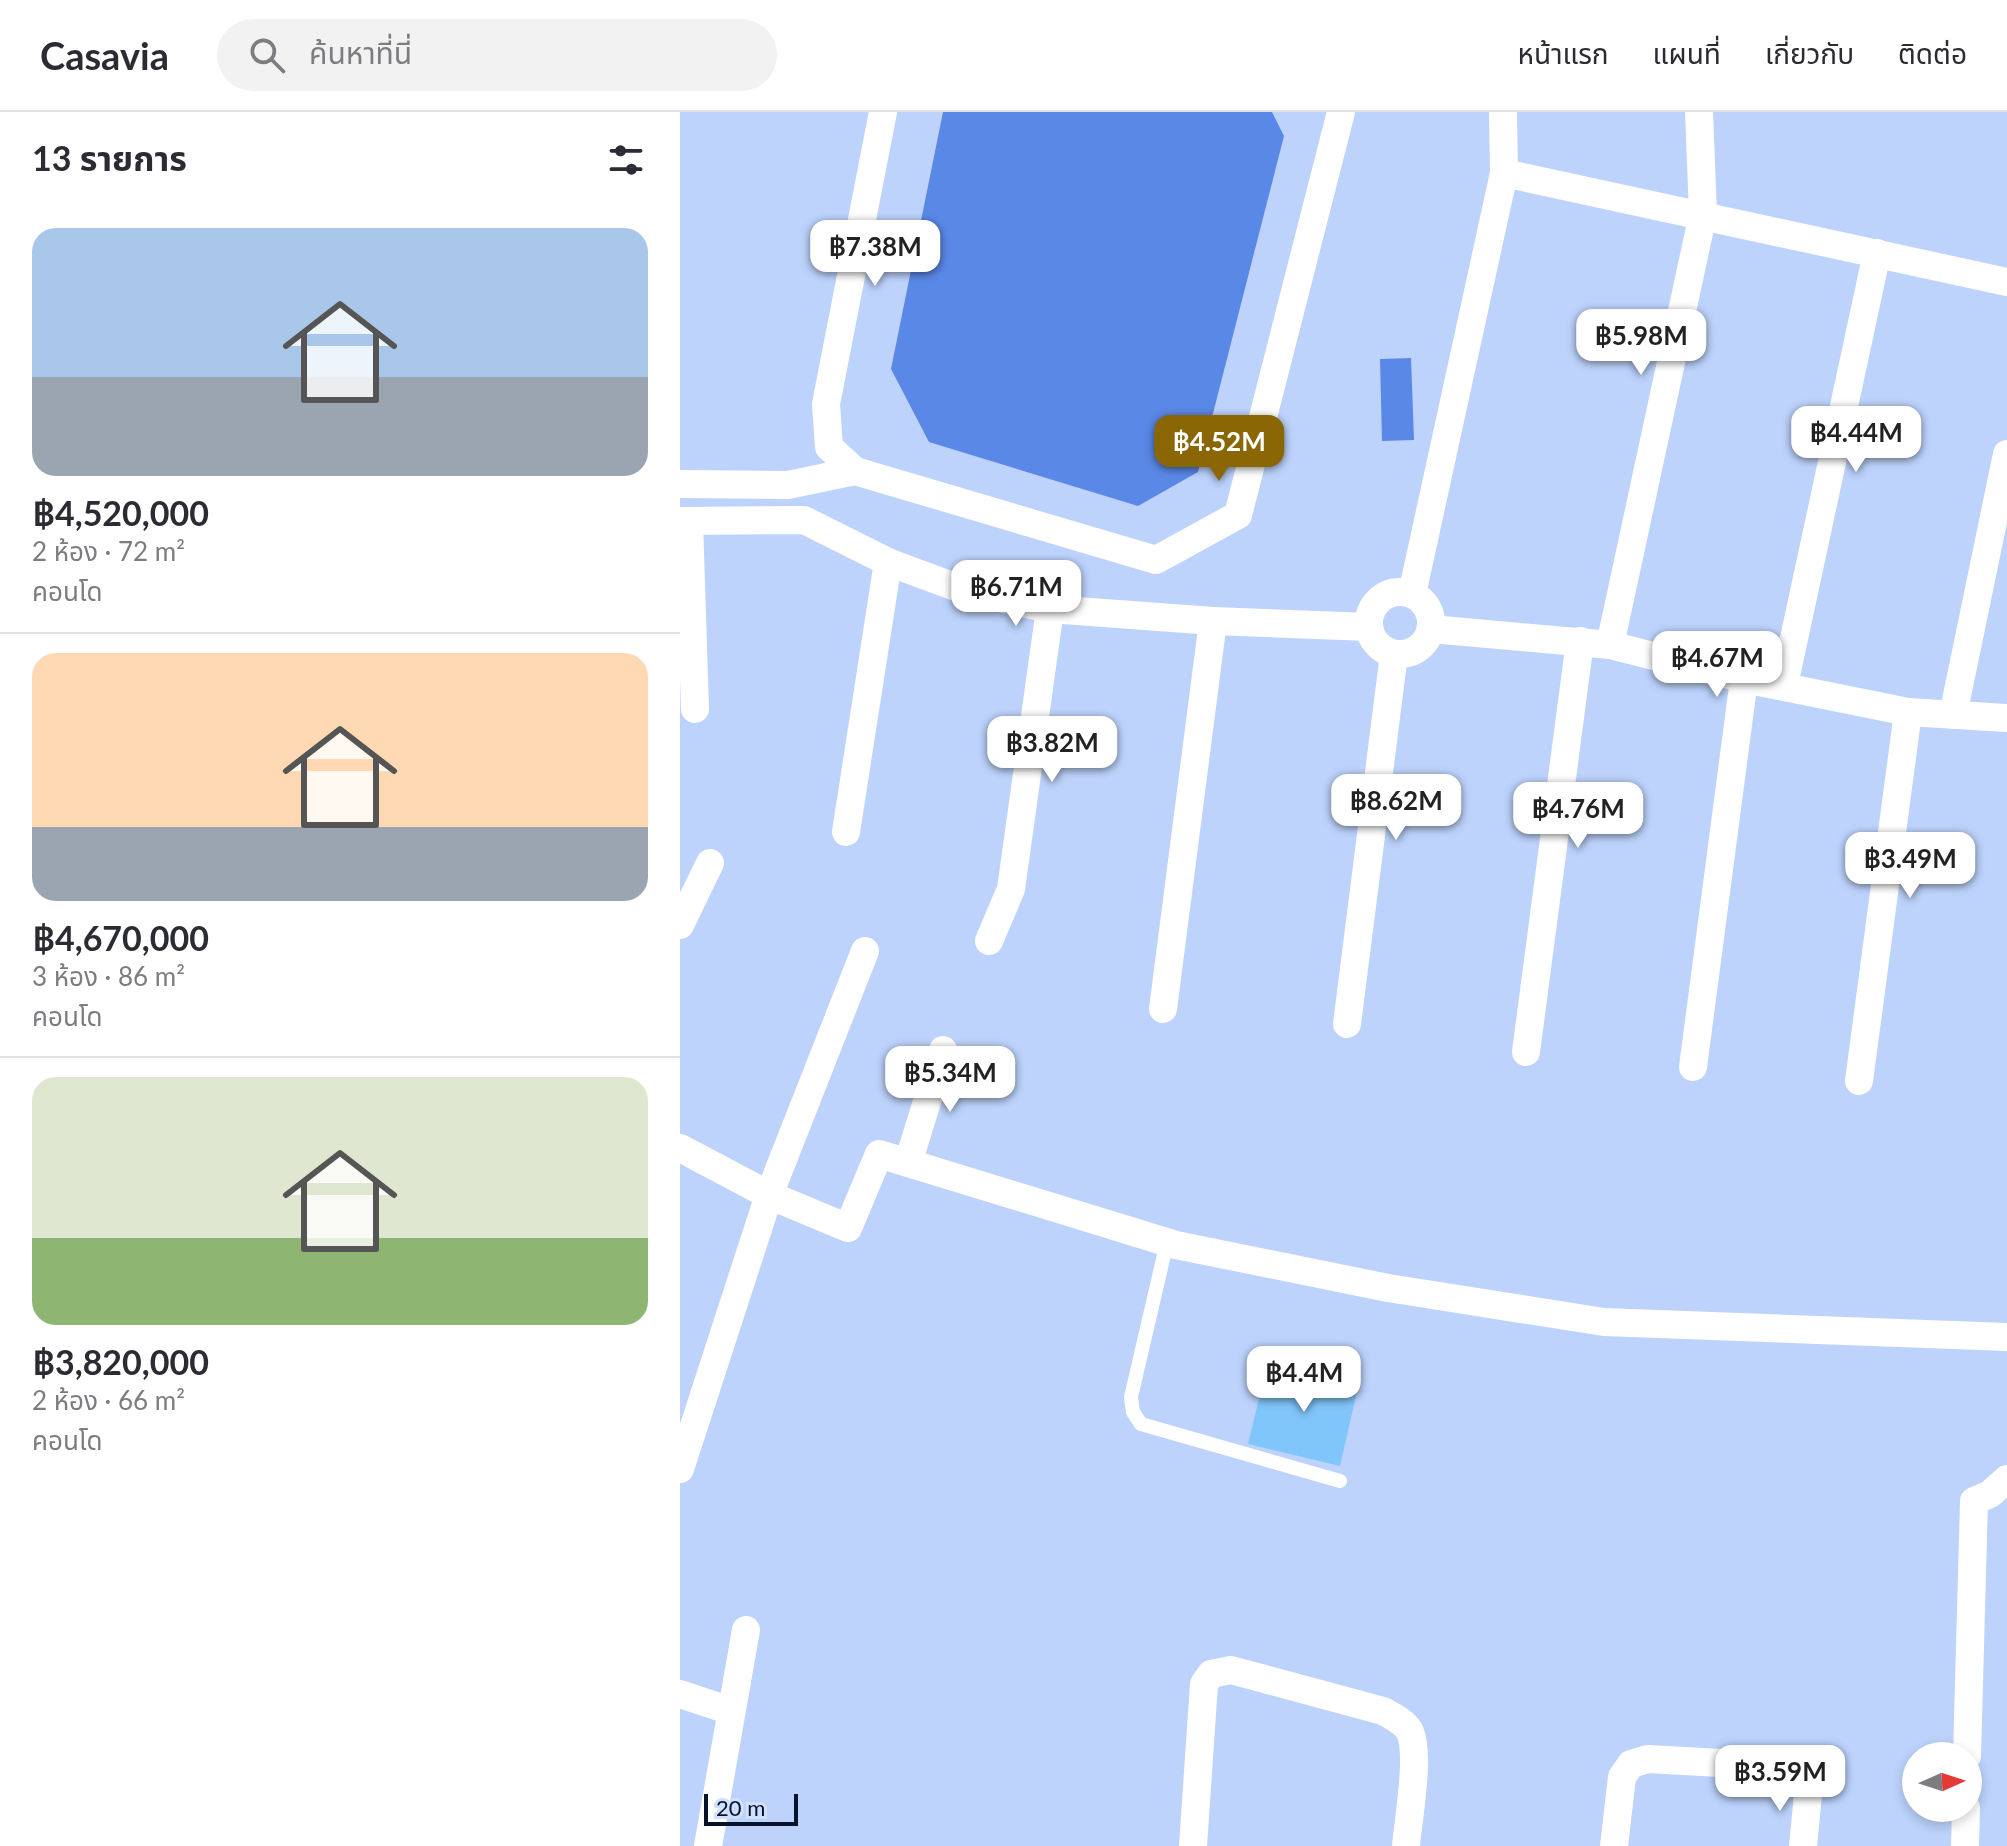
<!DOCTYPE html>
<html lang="th">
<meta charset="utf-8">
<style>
body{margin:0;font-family:Lato,"Noto Sans Thai",sans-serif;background:#f2f2f3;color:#2b2b33;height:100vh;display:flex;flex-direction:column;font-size:30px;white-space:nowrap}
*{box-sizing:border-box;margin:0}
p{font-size:26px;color:#7c7c81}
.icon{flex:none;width:44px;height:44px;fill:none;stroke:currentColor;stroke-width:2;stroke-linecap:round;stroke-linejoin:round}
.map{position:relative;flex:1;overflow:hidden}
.details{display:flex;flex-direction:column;background:#fff;width:680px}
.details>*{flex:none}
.needle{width:52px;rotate:87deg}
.buttons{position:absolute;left:1222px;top:1630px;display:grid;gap:16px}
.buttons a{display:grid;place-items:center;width:80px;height:80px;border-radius:50%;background:#fff;box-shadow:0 4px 12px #0003;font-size:40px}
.scale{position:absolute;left:24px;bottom:20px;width:94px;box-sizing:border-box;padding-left:8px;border:4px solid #07122b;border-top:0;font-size:22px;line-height:28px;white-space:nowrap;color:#07122b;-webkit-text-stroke:6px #d1e0fc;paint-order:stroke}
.price{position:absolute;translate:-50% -68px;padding:0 18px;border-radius:16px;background:#fff;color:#222;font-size:26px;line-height:52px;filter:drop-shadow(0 2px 4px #0008)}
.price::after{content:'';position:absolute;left:50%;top:48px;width:24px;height:18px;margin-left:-12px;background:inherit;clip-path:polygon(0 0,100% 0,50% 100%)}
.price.active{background:#8b6605;color:#fff}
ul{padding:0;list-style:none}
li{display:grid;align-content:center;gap:16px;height:424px;padding:0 32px}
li+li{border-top:2px solid #e1e1e2}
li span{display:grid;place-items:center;height:248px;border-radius:24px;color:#555}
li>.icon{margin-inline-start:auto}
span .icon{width:144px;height:144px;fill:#fffc;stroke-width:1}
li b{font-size:34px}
h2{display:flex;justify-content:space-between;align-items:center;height:96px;padding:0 32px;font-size:34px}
header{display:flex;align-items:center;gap:48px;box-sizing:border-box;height:112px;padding:0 40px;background:#fff;border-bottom:2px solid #e1e1e2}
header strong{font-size:38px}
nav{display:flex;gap:44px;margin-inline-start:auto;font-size:28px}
.search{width:560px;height:72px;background:#f2f2f3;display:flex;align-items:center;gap:20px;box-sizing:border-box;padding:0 28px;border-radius:44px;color:#7c7c81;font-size:30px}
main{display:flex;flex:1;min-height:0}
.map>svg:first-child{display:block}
.water{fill:#5a88e6}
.building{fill:#81c6fb}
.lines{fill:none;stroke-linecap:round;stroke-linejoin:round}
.lane{stroke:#fff;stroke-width:14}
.street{stroke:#fff;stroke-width:28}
</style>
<header>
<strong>Casavia</strong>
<div class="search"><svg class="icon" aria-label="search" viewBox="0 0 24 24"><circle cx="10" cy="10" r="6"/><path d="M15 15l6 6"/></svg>ค้นหาที่นี่</div>
<nav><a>หน้าแรก</a><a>แผนที่</a><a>เกี่ยวกับ</a><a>ติดต่อ</a></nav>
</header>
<main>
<section class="details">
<h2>13 รายการ<svg class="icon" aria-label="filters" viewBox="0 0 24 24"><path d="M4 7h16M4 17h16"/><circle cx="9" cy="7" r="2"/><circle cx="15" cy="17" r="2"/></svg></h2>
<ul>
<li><span style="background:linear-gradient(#a9c7e8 60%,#9aa5b1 0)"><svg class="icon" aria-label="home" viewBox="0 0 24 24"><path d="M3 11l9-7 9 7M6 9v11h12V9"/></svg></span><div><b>฿4,520,000</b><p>2 ห้อง · 72 m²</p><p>คอนโด</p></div></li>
<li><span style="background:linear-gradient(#ffd9b3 70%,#9aa5b1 0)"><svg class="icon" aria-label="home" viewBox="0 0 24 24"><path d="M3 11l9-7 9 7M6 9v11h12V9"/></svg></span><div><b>฿4,670,000</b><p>3 ห้อง · 86 m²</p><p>คอนโด</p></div></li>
<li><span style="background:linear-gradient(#dfe7d0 65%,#8fb573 0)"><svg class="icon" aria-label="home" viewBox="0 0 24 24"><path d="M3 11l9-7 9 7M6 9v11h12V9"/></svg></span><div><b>฿3,820,000</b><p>2 ห้อง · 66 m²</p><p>คอนโด</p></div></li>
</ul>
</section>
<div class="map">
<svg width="1327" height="1734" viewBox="0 0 1327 1734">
<rect width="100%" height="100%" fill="#bdd3fc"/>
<g class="water">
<path d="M263 0H592L604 24 518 360 458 394 249 330 211 257Z"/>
<path d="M731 246 734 328 702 329 700 247Z"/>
</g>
<path class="building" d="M588 1249 679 1271 660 1354 568 1332Z"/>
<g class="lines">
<path class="lane" d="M487 1130 451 1285 453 1300 461 1312 660 1369"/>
<g class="street">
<path d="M203 0 146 292 149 335 175 359 476 448 558 403 661 0"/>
<path d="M824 61 1327 170"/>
<path d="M0 372 108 373 175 359"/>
<path d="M0 409 124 408 208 450 286 479 370 497 533 509 689 515"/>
<path d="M9 409 15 597"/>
<circle cx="720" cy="511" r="31"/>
<path d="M732 482 824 61 823 0"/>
<path d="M751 517 930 533 1064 567 1228 600 1327 606"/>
<path d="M930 533 1023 102 1019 0"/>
<path d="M1104 573 1197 141"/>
<path d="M1273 603 1327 342"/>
<path d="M166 720 208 450"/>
<path d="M0 813 30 751"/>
<path d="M309 829 331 777 370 497"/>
<path d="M483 897 533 509"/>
<path d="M667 912 714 542"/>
<path d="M846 940 900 529"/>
<path d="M1013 955 1064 567"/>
<path d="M1179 969 1228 600"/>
<path d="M0 1036 89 1083 168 1116 199 1042 496 1133 708 1176 924 1210 1327 1225"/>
<path d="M228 1051 263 938"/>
<path d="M0 1357 89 1083 185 839"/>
<path d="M0 1582 51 1599"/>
<path d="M1287 1644 1294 1389 1310 1382 1327 1367"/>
<path d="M28 1734 66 1518"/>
<path d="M513 1734 524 1572 531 1562 551 1558 703 1599C712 1604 723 1609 729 1618 741 1640 728 1708 726 1734"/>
<path d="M934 1734 942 1665 951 1652 968 1647 1112 1655 1124 1660 1129 1673 1123 1734"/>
<path d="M1285 1734 1286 1696"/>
</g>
</g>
</svg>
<div class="buttons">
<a><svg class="needle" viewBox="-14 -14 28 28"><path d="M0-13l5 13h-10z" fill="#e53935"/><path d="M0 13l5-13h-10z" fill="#7c7c81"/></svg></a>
</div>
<div class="scale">20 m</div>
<b class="price" style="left:195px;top:176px">฿7.38M</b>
<b class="price" style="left:961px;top:265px">฿5.98M</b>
<b class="price" style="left:1176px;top:362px">฿4.44M</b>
<b class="price active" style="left:539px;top:371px">฿4.52M</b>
<b class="price" style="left:336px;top:516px">฿6.71M</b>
<b class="price" style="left:1037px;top:587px">฿4.67M</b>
<b class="price" style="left:372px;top:672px">฿3.82M</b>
<b class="price" style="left:716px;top:730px">฿8.62M</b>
<b class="price" style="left:898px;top:738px">฿4.76M</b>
<b class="price" style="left:1230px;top:788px">฿3.49M</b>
<b class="price" style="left:270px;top:1002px">฿5.34M</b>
<b class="price" style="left:624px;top:1302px">฿4.4M</b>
<b class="price" style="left:1100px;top:1701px">฿3.59M</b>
</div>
</main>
